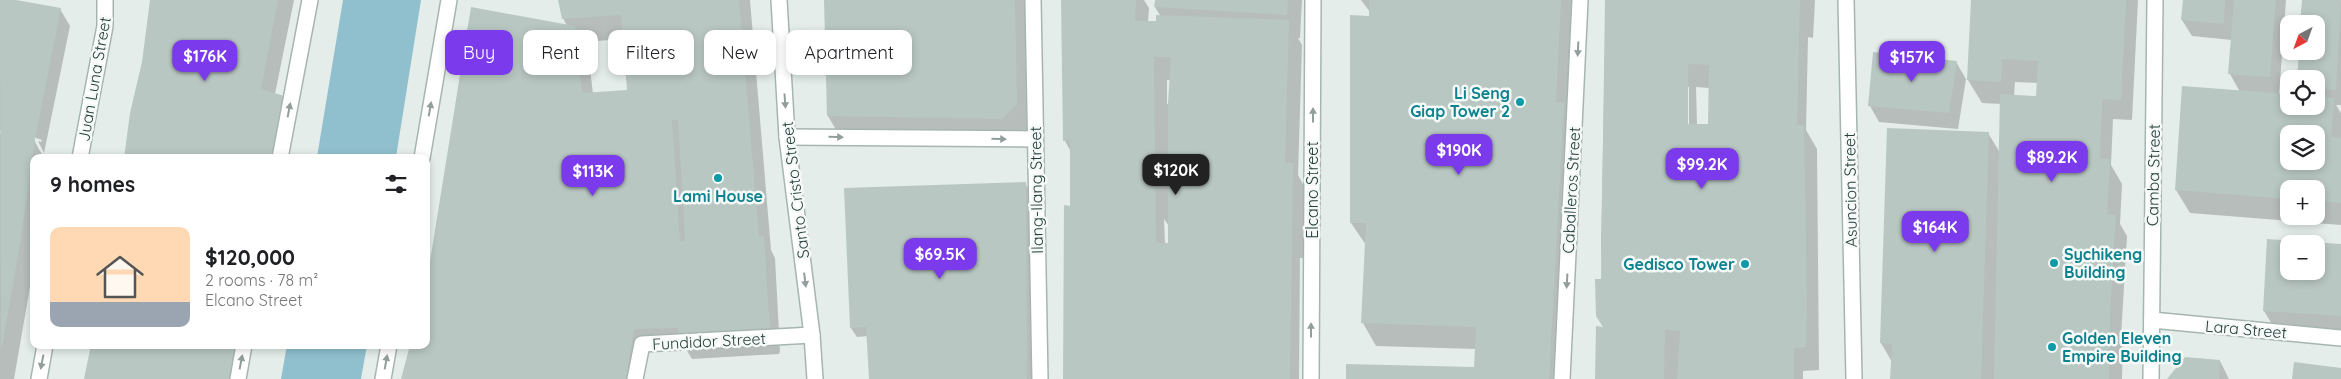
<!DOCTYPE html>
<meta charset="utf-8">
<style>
body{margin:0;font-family:Quicksand,sans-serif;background:#f6f6f6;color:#202124;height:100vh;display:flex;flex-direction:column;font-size:19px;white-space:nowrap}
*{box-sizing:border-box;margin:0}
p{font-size:16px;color:#757577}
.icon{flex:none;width:28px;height:28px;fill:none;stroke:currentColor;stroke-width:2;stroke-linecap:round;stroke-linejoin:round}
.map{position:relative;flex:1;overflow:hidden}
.side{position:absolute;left:30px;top:154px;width:400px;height:195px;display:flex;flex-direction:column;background:#fff;border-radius:10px;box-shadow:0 2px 8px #0003}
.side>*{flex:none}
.banner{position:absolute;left:445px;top:30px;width:475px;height:45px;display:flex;gap:10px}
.needle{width:32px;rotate:221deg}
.tools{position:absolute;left:2280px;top:15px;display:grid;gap:10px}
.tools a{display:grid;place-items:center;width:45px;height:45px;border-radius:10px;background:#fff;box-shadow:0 2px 8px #0003;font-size:25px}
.price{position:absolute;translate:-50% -42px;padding:0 11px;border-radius:10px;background:#7c3aed;color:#fff;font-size:16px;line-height:32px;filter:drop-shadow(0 1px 2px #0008)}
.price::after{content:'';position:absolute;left:50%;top:30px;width:15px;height:11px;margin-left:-8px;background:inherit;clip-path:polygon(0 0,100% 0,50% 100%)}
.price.selected{background:#222;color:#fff}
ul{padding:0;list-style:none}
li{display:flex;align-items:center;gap:15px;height:125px;padding:0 20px}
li+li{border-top:1px solid #e0e0e0}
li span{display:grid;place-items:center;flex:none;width:140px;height:100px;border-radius:10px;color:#555}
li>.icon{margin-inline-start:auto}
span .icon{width:60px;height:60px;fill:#fffc;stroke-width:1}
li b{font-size:21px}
h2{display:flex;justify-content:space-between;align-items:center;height:60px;padding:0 20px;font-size:21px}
.tag{padding:0 18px;border-radius:10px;background:#fff;box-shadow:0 2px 8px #0003;font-size:18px;line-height:45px}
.tag.selected{background:#7c3aed;color:#fff}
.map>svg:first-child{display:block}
.water{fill:#90c0ce}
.shadow{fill:#0003;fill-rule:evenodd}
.building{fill:#b9c7c3;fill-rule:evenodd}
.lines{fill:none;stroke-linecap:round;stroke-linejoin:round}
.lane-casing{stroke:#a7b5b0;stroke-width:18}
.street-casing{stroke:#a7b5b0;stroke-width:18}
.lane{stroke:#fff;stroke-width:15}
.street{stroke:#fff;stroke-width:15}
.oneway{fill:#929e9c}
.culture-dot{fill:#0f9aa8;stroke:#f5f9f7;stroke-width:2}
.labels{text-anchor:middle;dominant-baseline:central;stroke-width:5;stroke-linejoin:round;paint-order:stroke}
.street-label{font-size:16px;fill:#243d38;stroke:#f5f9f7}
.culture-label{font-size:16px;font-weight:bold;fill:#0d838f;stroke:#f5f9f7;text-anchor:end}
</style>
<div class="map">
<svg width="2341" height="379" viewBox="0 0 2341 379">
<rect width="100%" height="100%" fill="#e4ede9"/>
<g class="water">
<path d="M343 0H421L396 157H317Z"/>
<path d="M287 345H367L361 379H281Z"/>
</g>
<g class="shadow">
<path d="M0 0 60 9 70 26 44 153 38 141 41 142 42 140 36 138 33 133V138L0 130Z"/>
<path d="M151 0H294L275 94 283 97 295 117 143 62Z"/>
<path d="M560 0H750L771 250 775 258 780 351 779 354 692 359 683 344H642L647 353 644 379H403L412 345H426L430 279 466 35 472 9 567 26 563 18ZM624 39 628 91 593 94 588 51 583 42Z"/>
<path d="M825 0H1027L1030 128 1016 142 842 140 828 116Z"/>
<path d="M1063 0H1144L1149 8 1148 22H1155L1161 17 1155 7 1156 0H1302L1300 38H1298L1302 45 1298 175 1305 188V258H1300L1299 379H1064L1071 207V152L1065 141ZM1167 80H1171L1169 104H1167ZM1164 219 1169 226V248L1165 244Z"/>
<path d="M1361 0H1575L1562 379H1348L1475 368 1476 349 1376 346 1363 323 1366 245 1351 223 1352 166 1370 17V12Z"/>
<path d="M1606 0H1815L1813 38 1808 37 1806 130 1817 149 1819 370 1803 371V379H1596L1604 328 1601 244ZM1686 87H1689V129H1687ZM1696 87 1709 88V124H1697Z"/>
<path d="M1973 0H2138L2132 120 2113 119 2111 165 2122 184 2120 224 2127 236 2121 337 2123 340 2122 379H1892V362L1881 343 1988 133 2002 156V104L1982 103 1968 80ZM2015 82 2038 83V97L2014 96Z"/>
<path d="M2184 0H2286L2279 95 2289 106H2316V24L2303 0H2341V105H2336L2341 113V225L2190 213 2176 190 2240 92 2230 74 2232 40 2192 36 2182 20ZM2289 134H2316V161H2289ZM2289 189H2316V216H2289Z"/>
<path d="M1956 62 1966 79 1958 129 1879 122 1870 106Z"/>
<path d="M0 133 34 140 44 158H34V264L14 379H0Z"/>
<path d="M1025 183 1034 199 1039 379H870L868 336 857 337 851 328Z"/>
<path d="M2269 240 2341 245V335L2276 331 2264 311ZM2289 244H2316V271H2289Z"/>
<path d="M93 345H248L242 379H85Z"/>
<path d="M2220 361 2229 379H2168Z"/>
</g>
<g class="building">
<path d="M0 0H16L61 8 35 139 20 244 1 352Z"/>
<path d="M150 0H278L261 89 284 96 273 158H124L130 113 142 62Z"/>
<path d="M558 0H739L759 237 764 236 770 330 679 339 678 328 634 329 626 379H401L410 345H426V286L471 7 575 26 582 93 627 90 621 15 562 19ZM672 120H678L685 240 680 241Z"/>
<path d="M824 0H1015L1017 104 1002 119 827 116Z"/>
<path d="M1061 0H1136L1135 21H1156V15L1289 20 1285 163H1293L1290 379H1063L1064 205 1070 206V140L1063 141ZM1154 57H1171L1168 103V243H1156Z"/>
<path d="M1155 0H1288L1287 15 1154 7Z"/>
<path d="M1369 0H1561L1556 102 1564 103 1549 379H1346V364L1474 367 1476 327 1361 323 1366 223H1350V15L1369 16Z"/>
<path d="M1605 0H1800L1797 125H1804L1807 306 1806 347 1794 348V379H1677L1680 331 1665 330 1664 379H1595L1596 326 1603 327 1596 316 1595 279H1601ZM1688 64 1709 65 1708 124H1688Z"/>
<path d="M1971 0H2126L2121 100 2102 99 2100 159H2110L2107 214 2116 215 2110 316 2109 379H1994L2000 94 2036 96 2038 61 2002 59 2001 82 1967 80Z"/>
<path d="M2183 0H2225L2224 24 2181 20Z"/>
<path d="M2234 0H2276L2270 77 2228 74Z"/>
<path d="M2302 0H2341L2336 90 2316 88V79H2297L2299 51H2316V24H2300Z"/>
<path d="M1873 52 1957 61 1949 113 1868 106Z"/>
<path d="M2182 86 2289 94V106H2316V97L2334 98 2331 137 2341 138V203L2316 201V189H2289V199L2175 190ZM2289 134H2316V161H2289Z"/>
<path d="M1887 128 1989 132 1981 379H1890L1892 344 1880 343Z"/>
<path d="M1026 182 1027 379H869L866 327 850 328 844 188Z"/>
<path d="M2267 239 2341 244V316L2263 311ZM2289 244H2316V271H2289Z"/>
<path d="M91 345H236L230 379H84Z"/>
<path d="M2185 357 2220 360 2219 379H2167Z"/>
<path d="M2294 362 2341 368V379H2292Z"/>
</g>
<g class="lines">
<defs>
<path id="lane" d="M787 137 1035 139"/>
<g id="street">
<path d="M779 0 787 137 812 335 815 379"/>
<path d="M1033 0 1040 379"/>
<path d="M1846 0 1854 379"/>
<path d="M80 158 105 26V0"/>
<path d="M280 158 310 0"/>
<path d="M422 158 449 0"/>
<path d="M2152 320 2341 338"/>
<path d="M39 379 45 345"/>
<path d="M238 379 244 345"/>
<path d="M383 379 389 345"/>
<path d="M635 379 642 344 812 335"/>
<path d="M1311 379 1313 0"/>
<path d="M1562 379 1580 0"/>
<path d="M2151 379 2155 0"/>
</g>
</defs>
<use href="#lane" class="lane-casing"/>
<use href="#street" class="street-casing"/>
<use href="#lane" class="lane"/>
<use href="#street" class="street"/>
</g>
<defs><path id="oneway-solid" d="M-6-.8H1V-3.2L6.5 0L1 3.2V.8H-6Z" transform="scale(1.25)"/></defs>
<g class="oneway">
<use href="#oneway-solid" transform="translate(1578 49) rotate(93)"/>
<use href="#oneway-solid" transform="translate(785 101) rotate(86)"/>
<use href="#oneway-solid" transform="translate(430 109) rotate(-80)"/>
<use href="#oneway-solid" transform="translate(289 110) rotate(-79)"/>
<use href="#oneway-solid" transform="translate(1313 115) rotate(-90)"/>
<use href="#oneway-solid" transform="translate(836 137) rotate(1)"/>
<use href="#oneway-solid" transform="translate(999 139) rotate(1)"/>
<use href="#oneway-solid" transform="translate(805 280) rotate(83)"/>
<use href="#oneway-solid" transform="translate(1567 281) rotate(93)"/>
<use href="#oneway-solid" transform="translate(1311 330) rotate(-90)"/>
<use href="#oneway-solid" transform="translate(42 362) rotate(101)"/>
<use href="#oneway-solid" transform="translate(241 362) rotate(-79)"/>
<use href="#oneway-solid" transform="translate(386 362) rotate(-80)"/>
</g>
<g class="culture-dot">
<circle cx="1520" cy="102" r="5"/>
<circle cx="718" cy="178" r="5"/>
<circle cx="2054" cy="263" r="5"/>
<circle cx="1745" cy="264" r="5"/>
<circle cx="2052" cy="347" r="5"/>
</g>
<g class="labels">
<g class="street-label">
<text transform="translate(94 79) rotate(-80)">Juan Luna Street</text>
<text transform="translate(2153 175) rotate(-89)">Camba Street</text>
<text transform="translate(795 190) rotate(-97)">Santo Cristo Street</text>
<text transform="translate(1036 190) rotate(-91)">Ilang-Ilang Street</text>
<text transform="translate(1312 190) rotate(-90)">Elcano Street</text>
<text transform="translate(1571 190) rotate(-87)">Caballeros Street</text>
<text transform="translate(1850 190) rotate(-91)">Asuncion Street</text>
<text transform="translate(2246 329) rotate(5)">Lara Street</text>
<text transform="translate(709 341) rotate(-3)">Fundidor Street</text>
</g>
<g class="culture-label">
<text x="1510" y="93">Li Seng<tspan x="1510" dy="18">Giap Tower 2</tspan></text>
<text x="718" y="196" text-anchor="middle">Lami House</text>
<text x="2064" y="254" text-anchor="start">Sychikeng<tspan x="2064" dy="18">Building</tspan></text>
<text x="1735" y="264">Gedisco Tower</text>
<text x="2062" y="338" text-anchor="start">Golden Eleven<tspan x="2062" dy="18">Empire Building</tspan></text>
</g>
</g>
</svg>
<div class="tools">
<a><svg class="needle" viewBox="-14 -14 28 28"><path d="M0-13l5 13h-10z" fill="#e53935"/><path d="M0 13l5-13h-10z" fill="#757577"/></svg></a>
<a><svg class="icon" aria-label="locate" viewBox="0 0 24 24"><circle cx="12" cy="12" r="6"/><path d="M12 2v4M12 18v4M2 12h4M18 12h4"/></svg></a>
<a><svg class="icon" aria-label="layers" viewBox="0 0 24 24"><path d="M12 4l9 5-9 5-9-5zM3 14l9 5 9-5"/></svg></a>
<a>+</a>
<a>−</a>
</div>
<b class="price" style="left:205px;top:82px">$176K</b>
<b class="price" style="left:1912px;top:83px">$157K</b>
<b class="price" style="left:1459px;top:176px">$190K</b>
<b class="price" style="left:2052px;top:183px">$89.2K</b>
<b class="price" style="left:1702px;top:190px">$99.2K</b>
<b class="price selected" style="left:1176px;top:196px">$120K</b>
<b class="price" style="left:593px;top:197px">$113K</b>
<b class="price" style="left:1935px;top:253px">$164K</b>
<b class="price" style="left:940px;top:280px">$69.5K</b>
<div class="banner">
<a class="tag selected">Buy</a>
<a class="tag">Rent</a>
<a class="tag">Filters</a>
<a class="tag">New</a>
<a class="tag">Apartment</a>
</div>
<section class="side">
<h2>9 homes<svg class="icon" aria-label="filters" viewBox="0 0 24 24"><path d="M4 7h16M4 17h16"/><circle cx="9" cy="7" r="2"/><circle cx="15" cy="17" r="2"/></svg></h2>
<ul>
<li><span style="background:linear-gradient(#ffd9b3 75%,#9aa5b1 0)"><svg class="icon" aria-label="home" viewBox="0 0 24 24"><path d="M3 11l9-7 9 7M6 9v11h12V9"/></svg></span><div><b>$120,000</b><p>2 rooms · 78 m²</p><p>Elcano Street</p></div></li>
</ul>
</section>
</div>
